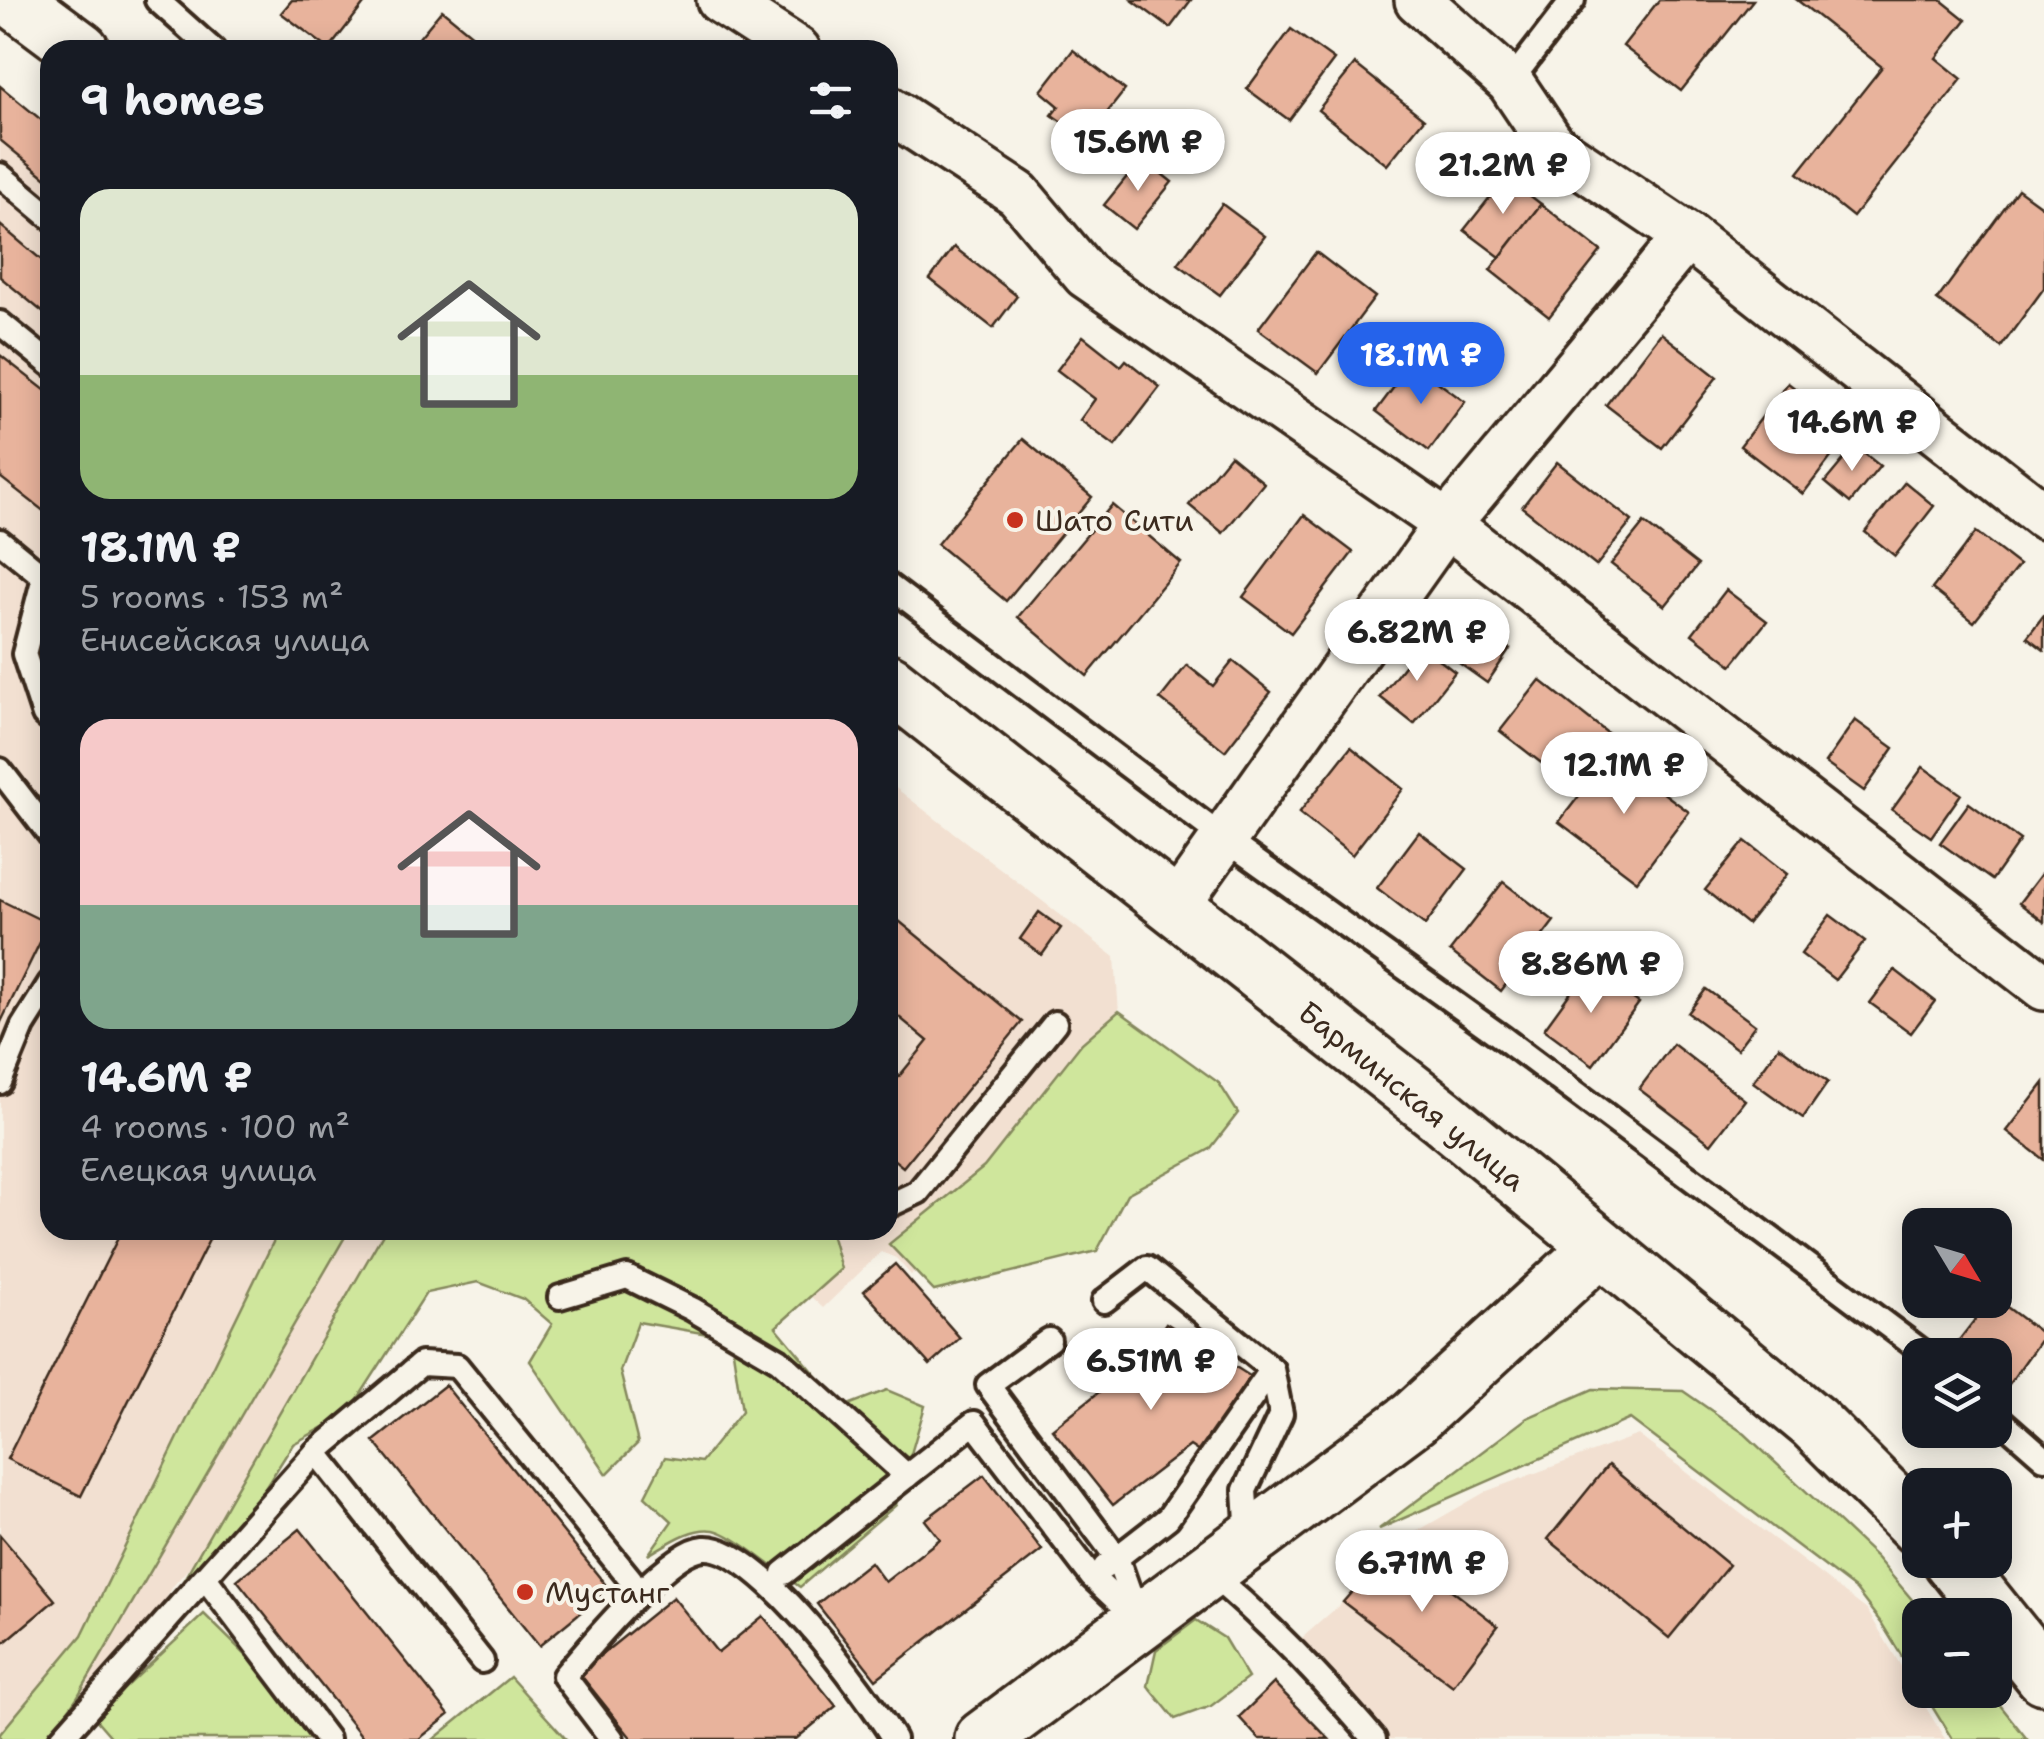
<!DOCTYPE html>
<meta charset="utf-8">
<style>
body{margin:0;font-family:"Shantell Sans",sans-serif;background:#20242c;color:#f1f3f6;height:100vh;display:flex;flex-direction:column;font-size:38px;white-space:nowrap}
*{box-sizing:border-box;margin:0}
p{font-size:32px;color:#9ea1a6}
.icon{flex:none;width:55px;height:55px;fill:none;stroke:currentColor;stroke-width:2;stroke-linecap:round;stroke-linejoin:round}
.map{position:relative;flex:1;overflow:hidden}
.details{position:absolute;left:40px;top:40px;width:858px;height:1200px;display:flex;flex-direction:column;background:#171b24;border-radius:30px;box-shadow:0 5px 25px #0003}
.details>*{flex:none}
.needle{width:65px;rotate:128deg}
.controls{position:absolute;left:1902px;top:1208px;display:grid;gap:20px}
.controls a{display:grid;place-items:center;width:110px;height:110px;border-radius:20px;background:#171b24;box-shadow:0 5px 25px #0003;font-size:50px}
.price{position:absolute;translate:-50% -85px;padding:0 22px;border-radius:35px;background:#fff;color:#222;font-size:32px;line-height:65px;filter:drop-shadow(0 2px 5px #0008)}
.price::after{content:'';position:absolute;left:50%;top:60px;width:30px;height:22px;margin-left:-15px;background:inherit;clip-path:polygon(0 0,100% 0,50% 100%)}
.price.selected{background:#2563eb;color:#fff}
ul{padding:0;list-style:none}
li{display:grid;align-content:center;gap:20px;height:530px;padding:0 40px}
li span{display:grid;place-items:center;height:310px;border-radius:30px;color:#555}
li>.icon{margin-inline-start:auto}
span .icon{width:180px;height:180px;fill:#fffc;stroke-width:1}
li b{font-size:42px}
h2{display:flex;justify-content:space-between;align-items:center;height:120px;padding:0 40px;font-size:42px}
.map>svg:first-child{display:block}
.built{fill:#f2e0d1}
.green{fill:#cfe69c;stroke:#85885d;stroke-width:2.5}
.building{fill:#e8b39c;stroke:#3b2a1e;stroke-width:2.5}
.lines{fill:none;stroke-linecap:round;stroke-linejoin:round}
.service-casing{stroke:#3b2a1e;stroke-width:30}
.minor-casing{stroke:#3b2a1e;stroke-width:52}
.tertiary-casing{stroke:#3b2a1e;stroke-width:62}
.secondary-casing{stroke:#3b2a1e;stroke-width:62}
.service{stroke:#f7f3e8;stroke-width:22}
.minor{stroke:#f7f3e8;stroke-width:45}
.tertiary{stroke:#f7f3e8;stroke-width:55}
.secondary{stroke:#f7f3e8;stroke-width:55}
.poi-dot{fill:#c8321e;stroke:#f7f3e8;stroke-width:4}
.labels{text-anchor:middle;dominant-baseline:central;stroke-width:8;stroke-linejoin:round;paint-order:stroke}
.poi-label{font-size:30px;fill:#3b2a1e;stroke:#f7f3e8;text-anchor:start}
.street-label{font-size:30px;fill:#3b2a1e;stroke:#f7f3e8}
</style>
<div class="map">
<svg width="2044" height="1739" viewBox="0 0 2044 1739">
<rect width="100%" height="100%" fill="#f7f3e8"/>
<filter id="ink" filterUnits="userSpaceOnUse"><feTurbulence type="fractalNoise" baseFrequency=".01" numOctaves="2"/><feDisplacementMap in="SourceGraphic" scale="20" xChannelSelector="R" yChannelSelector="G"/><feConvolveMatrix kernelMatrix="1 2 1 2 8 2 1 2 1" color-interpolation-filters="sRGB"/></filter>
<g filter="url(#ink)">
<g class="built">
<path d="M0 86 50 127V1230H478L174 1585 80 1739H0Z"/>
<path d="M888 782 1115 957 1127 1126 911 1275 896 1258 881 1252 823 1308 796 1283 679 1230H888Z"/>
<path d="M1638 1435 1867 1610 1945 1739H1386L1296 1643 1343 1602 1393 1545 1487 1491Z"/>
</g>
<g class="green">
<path d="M1119 1011 1219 1083 1238 1113 1210 1149 1127 1194 1097 1251 934 1291 889 1244 984 1167 1082 1043Z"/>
<path d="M279 1230H349L78 1696 48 1739H0V1734L82 1635Z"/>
<path d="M385 1230H830L841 1269 776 1327 843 1407 887 1390 925 1406 896 1505 800 1587C781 1574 734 1534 714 1530 691 1526 666 1545 648 1555L672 1521 645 1496 665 1457 701 1462 742 1411 731 1338 638 1322 620 1371 638 1443 607 1474 530 1361 552 1324 523 1299 478 1282 426 1293 348 1414 293 1444 208 1579 183 1581Z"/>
<path d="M1593 1389 1683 1391 1745 1434 1876 1557 1925 1615H1920V1686L1882 1624 1856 1590 1630 1419 1379 1529 1527 1418Z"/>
<path d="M204 1614 331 1739H113L94 1717Z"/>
<path d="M1196 1620 1224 1638 1248 1678 1211 1706 1175 1719 1148 1686 1156 1650Z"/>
<path d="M510 1677 566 1739H434Z"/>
<path d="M1922 1690H1988L2027 1739H1952Z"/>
</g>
<g class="building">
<path d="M292 0H367L329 49 281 13Z"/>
<path d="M1132 0H1191L1170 28Z"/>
<path d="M1659 0H1753L1681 91 1623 46Z"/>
<path d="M1797 0H1941L1966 20 1936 58 1962 79 1853 217 1798 173 1882 67Z"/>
<path d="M442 10 485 45 480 50H409Z"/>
<path d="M1291 29 1334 60 1289 120 1247 89Z"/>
<path d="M1073 50 1125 90 1095 128 1079 115 1069 127 1052 115 1059 106 1041 91Z"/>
<path d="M1355 64 1424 119 1387 165 1318 110Z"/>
<path d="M0 86 50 127V181L0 140Z"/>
<path d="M1142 158 1172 182 1134 229 1104 205Z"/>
<path d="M1506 177 1541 204 1500 257 1464 230Z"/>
<path d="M2018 189 2044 208V288L2001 347 1937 300Z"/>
<path d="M1222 204 1265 236 1220 295 1178 264Z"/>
<path d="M1541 204 1601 251 1549 317 1490 270Z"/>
<path d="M0 225 50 267V318L0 277Z"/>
<path d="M954 247 1017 296 993 328 930 279Z"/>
<path d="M1316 252 1375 297 1318 373 1258 329Z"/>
<path d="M1661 333 1717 377 1662 448 1606 405Z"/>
<path d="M1083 336 1121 366 1126 360 1160 387 1115 446 1080 420 1095 399 1057 370Z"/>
<path d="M0 355 50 394V516L0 477Z"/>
<path d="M1412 363 1465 402 1429 451 1376 411Z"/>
<path d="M1788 383 1851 431 1803 494 1740 446Z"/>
<path d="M1023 439 1092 497 1006 601 937 544Z"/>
<path d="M1855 446 1880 466 1850 503 1825 482Z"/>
<path d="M1230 455 1264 483 1223 533 1189 505Z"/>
<path d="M1557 462 1632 521 1596 566 1522 507Z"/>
<path d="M1905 482 1934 506 1895 556 1865 532Z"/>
<path d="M1112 505 1181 563 1087 676 1018 617Z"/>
<path d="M1304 515 1353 552 1291 633 1243 597Z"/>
<path d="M1644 523 1698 565 1665 606 1611 564Z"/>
<path d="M1976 532 2019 565 1974 622 1932 589Z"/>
<path d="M1726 590 1767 621 1732 665 1692 634Z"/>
<path d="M1447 605 1510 649 1487 683 1424 638Z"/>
<path d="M2044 615V650L2027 637Z"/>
<path d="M1420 645 1455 672 1414 724 1380 697Z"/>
<path d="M1233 661 1271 692 1225 751 1160 699 1187 665 1213 686Z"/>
<path d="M1540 680 1615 739 1575 789 1500 731Z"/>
<path d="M1855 720 1894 748 1864 791 1825 763Z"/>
<path d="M1351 747 1403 789 1352 855 1299 813Z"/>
<path d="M1611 754 1689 812 1637 881 1559 822Z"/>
<path d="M1923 767 1961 794 1931 837 1892 810Z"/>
<path d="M1969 803 2020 840 1992 880 1940 843Z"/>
<path d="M1419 832 1467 869 1425 925 1377 888Z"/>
<path d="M1745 841 1787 874 1747 924 1705 890Z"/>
<path d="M2044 870V922L2019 903Z"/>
<path d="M1503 882 1554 921 1501 991 1450 951Z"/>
<path d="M0 900 49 924 0 1024Z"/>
<path d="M888 912 1022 1022 903 1167 888 1155V1090L928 1041 888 1008Z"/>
<path d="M1039 912 1061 928 1042 955 1020 939Z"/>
<path d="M1830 915 1865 941 1835 980 1801 954Z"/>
<path d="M1589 967 1639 1003 1593 1065 1544 1029Z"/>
<path d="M1895 970 1935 1001 1911 1033 1870 1003Z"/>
<path d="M1706 989 1755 1025 1737 1049 1688 1013Z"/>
<path d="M1673 1044 1745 1100 1711 1144 1639 1089Z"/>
<path d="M1779 1046 1828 1082 1803 1118 1753 1082Z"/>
<path d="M2044 1083V1160L2007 1131Z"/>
<path d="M122 1230H214L81 1496 7 1459Z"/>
<path d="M895 1264 960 1338 930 1365 864 1291Z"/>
<path d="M1995 1298 2044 1335 2009 1384 1995 1374V1355H1970L1956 1344 1990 1300Z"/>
<path d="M1166 1323 1250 1376 1199 1452 1190 1446 1113 1505 1052 1429 1141 1359Z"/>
<path d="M445 1385 609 1589 539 1646 374 1441Z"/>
<path d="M1608 1465 1729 1565 1669 1638 1548 1539Z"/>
<path d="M984 1475 1042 1550 876 1679 817 1604 870 1562 885 1582 940 1539 925 1520Z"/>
<path d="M300 1529 449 1715 419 1739H364L237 1580Z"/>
<path d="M0 1535 55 1600 0 1646Z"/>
<path d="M1393 1545 1498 1626 1453 1686 1343 1602Z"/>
<path d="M673 1597 718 1653 763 1616 836 1706 796 1739H632L579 1673Z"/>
<path d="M1274 1683 1329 1739H1259L1239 1717Z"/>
</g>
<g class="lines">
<defs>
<g id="service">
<path d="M157 0 213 50"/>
<path d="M1510 82 1573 0"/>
<path d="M0 175 50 217"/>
<path d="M0 323 50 364"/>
<path d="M0 541 44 577 24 654 44 715 50 720"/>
<path d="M888 585 1226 840 1503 1038 1927 1355"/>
<path d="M0 770 50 835"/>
<path d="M0 1082 23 1026 50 983"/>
<path d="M888 1206 918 1192 1055 1023"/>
<path d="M560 1297 627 1277 692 1309 779 1360 907 1476"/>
<path d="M1104 1301 1147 1268 1272 1369 1281 1414 1245 1490 1248 1538"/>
<path d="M1049 1340 988 1385 1117 1558 1138 1618"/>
<path d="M1995 1415 2044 1458"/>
<path d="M316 1452 421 1364 457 1366 631 1580"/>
<path d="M1105 1567 1168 1518 1272 1369"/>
<path d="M1208 1572C1269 1622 1322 1679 1374 1739"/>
<path d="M784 1573 974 1423 1092 1577 1139 1621"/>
<path d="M206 1579 327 1739"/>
<path d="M61 1739 316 1452 482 1661"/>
<path d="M612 1739 564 1676C588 1648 669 1550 704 1548 758 1544 867 1695 894 1739"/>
</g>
<g id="minor">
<path d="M720 0 797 50"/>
<path d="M1418 0 1510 82 1553 146 1687 236 2044 516"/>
<path d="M888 109 1018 194 1086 275 1447 524 2044 987"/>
<path d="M1174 909 1447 524 1687 236"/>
</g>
<path id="tertiary" d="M983 1739 1414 1418 1599 1248"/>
<g id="secondary">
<path d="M14 0 81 50"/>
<path d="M888 682 1442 1116 1814 1423 1920 1529"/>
<path d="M1951 1560 2044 1676"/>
</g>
</defs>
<use href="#service" class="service-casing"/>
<use href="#minor" class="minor-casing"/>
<use href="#tertiary" class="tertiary-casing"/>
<use href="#secondary" class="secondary-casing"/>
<use href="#service" class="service"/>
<use href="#minor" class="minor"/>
<use href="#tertiary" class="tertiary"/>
<use href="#secondary" class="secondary"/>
</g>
</g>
<g class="poi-dot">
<circle cx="1015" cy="520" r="10"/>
<circle cx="525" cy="1592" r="10"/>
</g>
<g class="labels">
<g class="poi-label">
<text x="1035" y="520">Шато Сити</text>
<text x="545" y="1592">Мустанг</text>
</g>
<g class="street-label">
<text transform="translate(1412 1096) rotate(39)">Барминская улица</text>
</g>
</g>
</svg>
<div class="controls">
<a><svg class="needle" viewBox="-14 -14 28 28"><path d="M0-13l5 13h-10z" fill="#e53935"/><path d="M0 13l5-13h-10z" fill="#9ea1a6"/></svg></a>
<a><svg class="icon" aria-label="layers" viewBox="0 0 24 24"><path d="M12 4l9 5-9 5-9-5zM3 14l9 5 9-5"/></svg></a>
<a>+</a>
<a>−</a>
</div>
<b class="price" style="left:1138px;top:194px">15.6M ₽</b>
<b class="price" style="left:1503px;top:217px">21.2M ₽</b>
<b class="price selected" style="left:1421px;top:407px">18.1M ₽</b>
<b class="price" style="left:1852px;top:474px">14.6M ₽</b>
<b class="price" style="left:1417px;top:684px">6.82M ₽</b>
<b class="price" style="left:1624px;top:817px">12.1M ₽</b>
<b class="price" style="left:1591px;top:1016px">8.86M ₽</b>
<b class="price" style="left:1151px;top:1413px">6.51M ₽</b>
<b class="price" style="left:1422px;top:1615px">6.71M ₽</b>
<section class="details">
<h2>9 homes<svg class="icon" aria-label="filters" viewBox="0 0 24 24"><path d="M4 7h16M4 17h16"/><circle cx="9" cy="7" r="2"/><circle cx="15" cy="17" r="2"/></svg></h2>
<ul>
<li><span style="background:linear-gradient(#dfe7d0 60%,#8fb573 0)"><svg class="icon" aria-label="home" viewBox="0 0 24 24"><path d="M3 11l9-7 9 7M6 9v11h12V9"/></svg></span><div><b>18.1M ₽</b><p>5 rooms · 153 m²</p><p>Енисейская улица</p></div></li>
<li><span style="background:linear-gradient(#f6c9c9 60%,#7fa58c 0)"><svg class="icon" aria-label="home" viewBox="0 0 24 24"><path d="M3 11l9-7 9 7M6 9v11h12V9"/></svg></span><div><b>14.6M ₽</b><p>4 rooms · 100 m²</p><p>Елецкая улица</p></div></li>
</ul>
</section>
</div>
